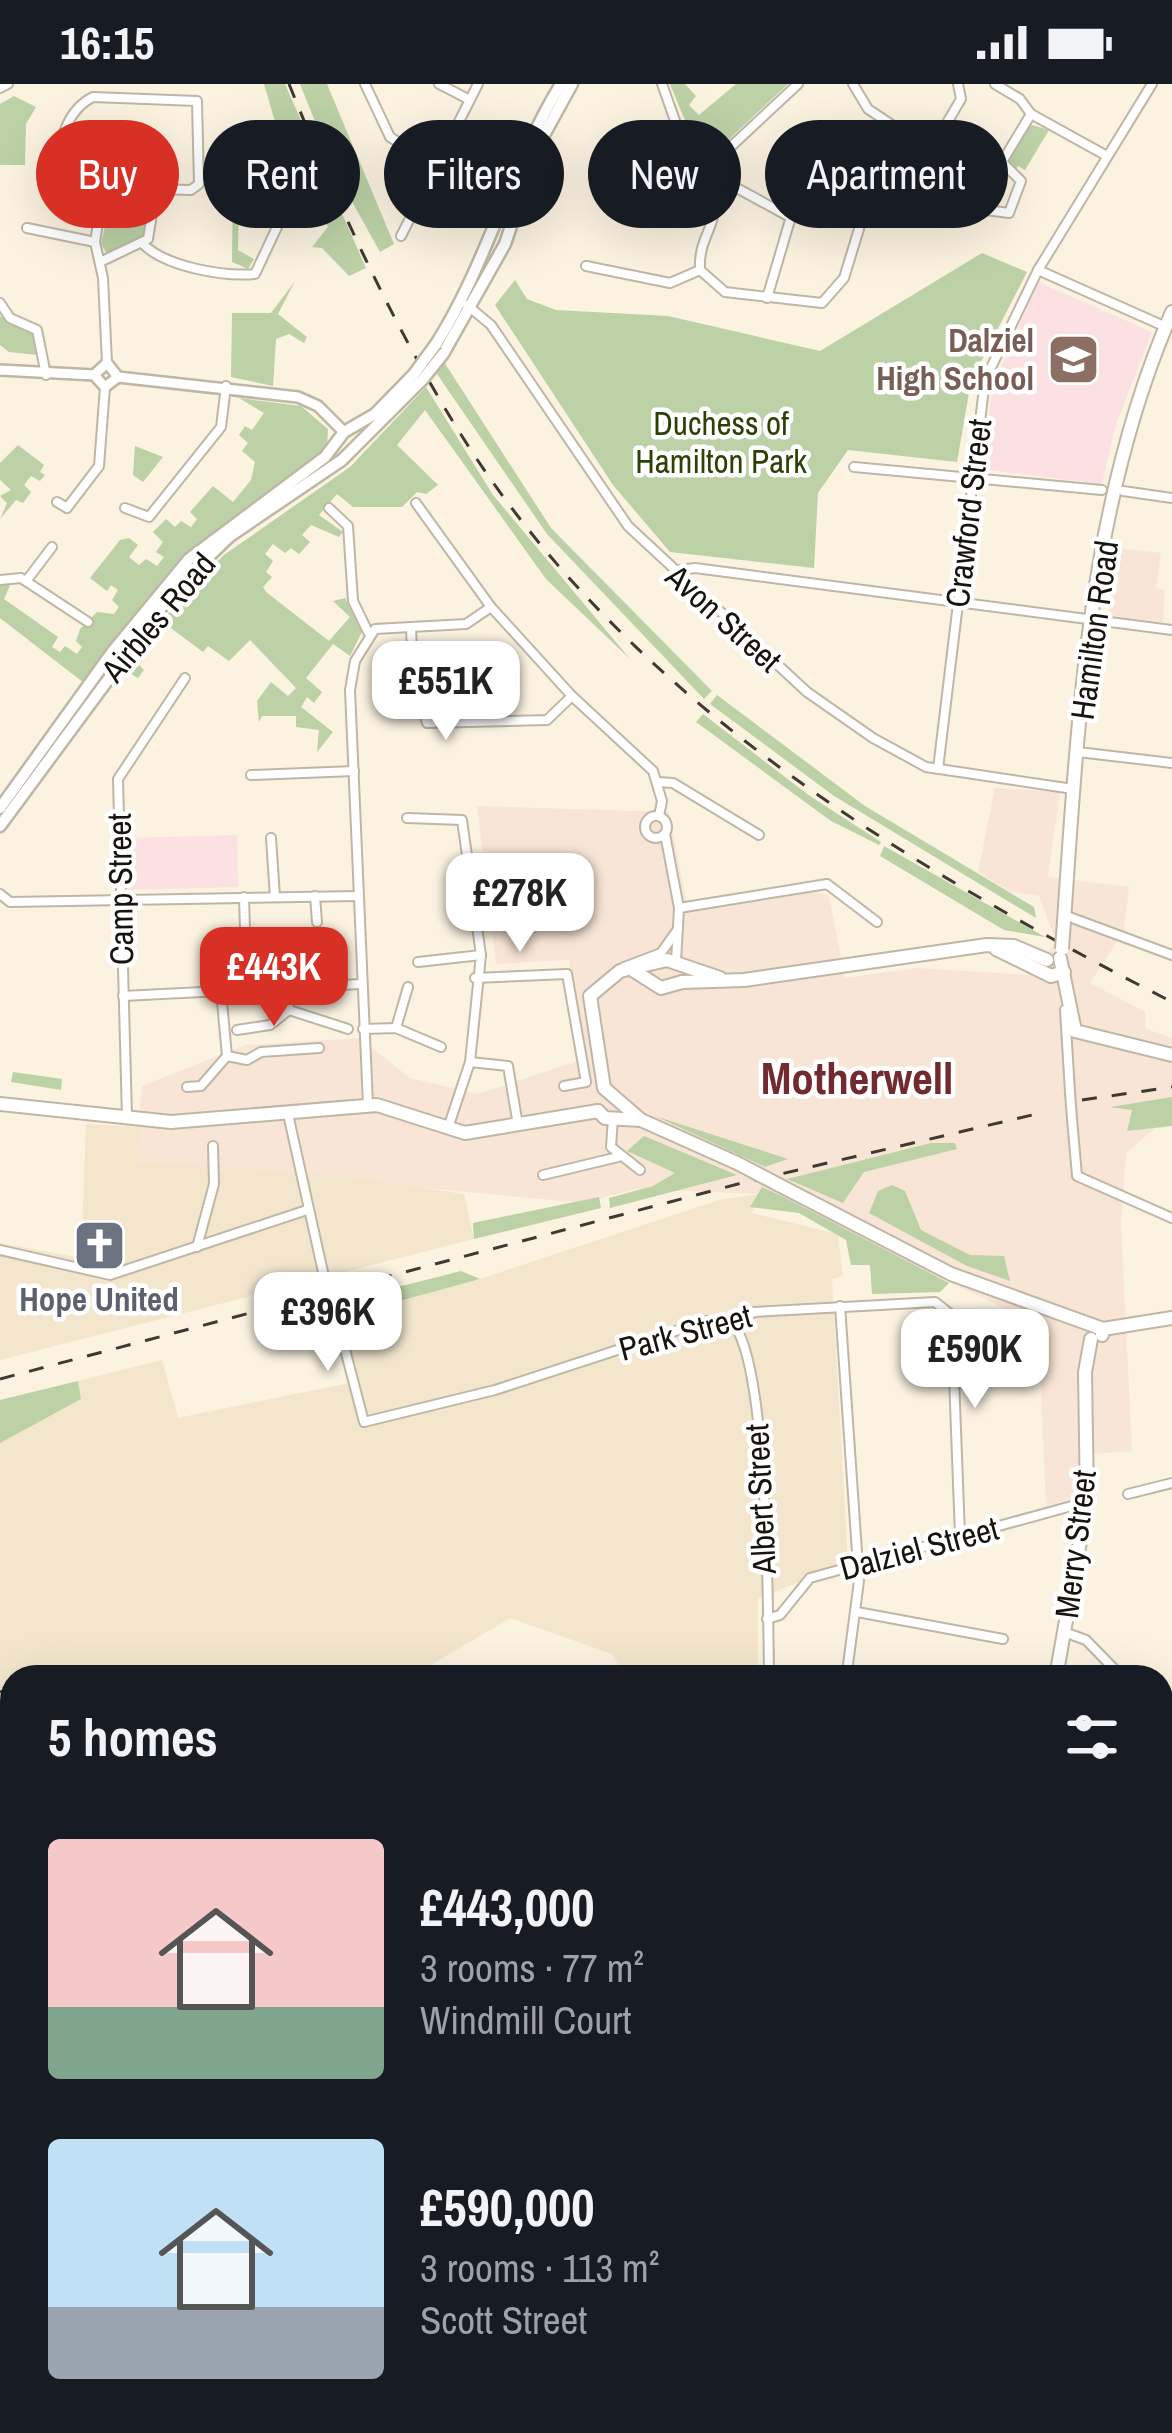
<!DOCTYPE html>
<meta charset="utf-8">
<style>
body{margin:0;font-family:"Archivo Narrow",sans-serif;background:#242831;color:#f1f3f6;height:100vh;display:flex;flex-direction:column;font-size:45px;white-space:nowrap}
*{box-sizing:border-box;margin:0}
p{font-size:39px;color:#9ea1a6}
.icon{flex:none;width:66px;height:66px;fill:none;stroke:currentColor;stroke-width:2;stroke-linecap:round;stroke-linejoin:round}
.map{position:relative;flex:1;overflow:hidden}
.details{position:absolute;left:0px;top:1581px;width:1173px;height:768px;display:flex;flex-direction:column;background:#171b24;border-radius:36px 36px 0 0;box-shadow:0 12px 48px #0002}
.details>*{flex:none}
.hud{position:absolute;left:36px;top:36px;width:1101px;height:108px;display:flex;gap:24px}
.price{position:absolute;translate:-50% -102px;padding:0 27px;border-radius:24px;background:#fff;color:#222;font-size:39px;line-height:78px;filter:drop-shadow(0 3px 6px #0008)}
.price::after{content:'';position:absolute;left:50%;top:72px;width:36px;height:27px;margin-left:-18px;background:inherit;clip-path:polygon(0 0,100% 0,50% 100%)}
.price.on{background:#d93025;color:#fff}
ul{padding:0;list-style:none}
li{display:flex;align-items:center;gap:36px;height:300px;padding:0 48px}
li span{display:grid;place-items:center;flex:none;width:336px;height:240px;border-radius:12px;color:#555}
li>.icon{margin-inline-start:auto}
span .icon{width:144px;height:144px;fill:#fffc;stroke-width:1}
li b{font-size:51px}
h2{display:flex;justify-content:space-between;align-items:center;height:144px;padding:0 48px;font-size:51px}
.tag{padding:0 42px;border-radius:54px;background:#171b24;box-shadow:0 12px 48px #0002;font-size:42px;line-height:108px}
.tag.on{background:#d93025;color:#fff}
.status{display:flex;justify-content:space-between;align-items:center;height:84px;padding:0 60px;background:#171b24;direction:ltr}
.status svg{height:33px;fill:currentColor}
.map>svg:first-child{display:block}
.commercial{fill:#f9e5d5}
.built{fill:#f3e6cd}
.education{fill:#fce1e3}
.green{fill:#bcd1a6}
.water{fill:#a0d0fd}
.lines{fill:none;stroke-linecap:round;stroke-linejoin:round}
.minor-casing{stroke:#bfb7a5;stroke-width:12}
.tertiary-casing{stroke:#bfb7a5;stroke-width:14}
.secondary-casing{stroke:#bfb7a5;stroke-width:15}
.primary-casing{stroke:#bfb7a5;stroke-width:16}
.minor{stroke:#fff;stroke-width:8}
.tertiary{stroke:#fff;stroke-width:9}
.secondary{stroke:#fff;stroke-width:10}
.primary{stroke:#fff;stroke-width:12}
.rail{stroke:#3e3a32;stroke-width:3;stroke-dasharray:15 15;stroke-linecap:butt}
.minor-bridge-casing{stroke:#bfb7a5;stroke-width:12;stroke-linecap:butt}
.secondary-bridge-casing{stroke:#bfb7a5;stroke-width:15;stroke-linecap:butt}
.primary-bridge-casing{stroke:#bfb7a5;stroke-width:16;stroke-linecap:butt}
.minor-bridge{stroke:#fff;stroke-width:8}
.secondary-bridge{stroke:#fff;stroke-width:10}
.primary-bridge{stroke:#fff;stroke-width:12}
.labels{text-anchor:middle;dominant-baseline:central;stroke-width:9;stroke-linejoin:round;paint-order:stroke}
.education-label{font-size:33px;font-weight:bold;fill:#785e54;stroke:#fff;text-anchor:end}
.park-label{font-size:33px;fill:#2b4204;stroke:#fff}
.street-label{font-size:33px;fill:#17140e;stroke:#fff}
.worship-label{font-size:33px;font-weight:bold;fill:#5b616d;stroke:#fff}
.district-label{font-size:45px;font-weight:bold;fill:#712a2f;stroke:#fff}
</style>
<div class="status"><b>16:15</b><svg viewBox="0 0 49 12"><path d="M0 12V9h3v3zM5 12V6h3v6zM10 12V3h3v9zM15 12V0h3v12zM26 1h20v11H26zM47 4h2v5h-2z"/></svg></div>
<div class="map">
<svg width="1172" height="2349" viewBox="0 0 1172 2349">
<rect width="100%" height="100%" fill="#fbf2e0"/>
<g class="commercial">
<path d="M1117 464 1161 469 1156 504 1165 506 1163 538 1108 533Z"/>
<path d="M995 704 1060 708 1048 793 1129 803 1124 847 1090 899 1145 928 1146 945 1172 954V1030L1126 1069 1121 1140 1132 1367 1080 1371 1083 1411 1046 1422 1038 1240 761 1110 636 1105 584 1119 136 1077 142 1002 245 961 360 954 410 994 478 1010 578 977 569 876 496 880 477 722 669 728 688 826 813 807 829 812 845 894 917 884 1029 891 1056 858 1039 812 1009 807 978 788Z"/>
</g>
<g class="built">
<path d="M86 1040 139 1043 136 1077 339 1092 464 1110 474 1155 0 1276V1159L81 1174Z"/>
<path d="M761 1110 752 1129 838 1150 843 1192 832 1195 848 1478 758 1515V1593H625L612 1570 510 1534 411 1593H12V1723L3 1727 12 1753V1778L0 1782V1316L162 1276 178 1334 349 1299 341 1233 480 1195 719 1116Z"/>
</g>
<g class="education">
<path d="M1038 198 1152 248 1115 343 1102 400 980 385 993 302Z"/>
<path d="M237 751 238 803 127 806 125 754Z"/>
</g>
<g class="green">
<path d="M264 0H285L366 184 349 192 322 164 312 163 328 143 276 41Z"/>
<path d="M300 0H327L394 160 380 168 335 87Z"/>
<path d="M670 0H685L696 12 689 21 699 31 736 0H788L713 70 696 63Z"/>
<path d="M14 12 36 23 26 40 25 81H0V20Z"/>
<path d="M1029 40 1049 46 1025 86 1018 82 1014 88 1005 78Z"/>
<path d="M913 45 933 56 938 86 930 96 900 75 899 64Z"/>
<path d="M122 84 146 90 152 105 146 150 109 173 101 160 111 115 107 101Z"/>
<path d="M233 91 258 103 239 112 238 166 254 175 248 185 232 178Z"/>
<path d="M982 169 1027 188 971 297 957 378 848 366 818 409 814 484 670 468 613 401 495 221 515 196 527 215 556 226 668 232 820 267Z"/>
<path d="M295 197 278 230 307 253 304 259 289 250 276 255 273 302 231 293 232 229H271Z"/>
<path d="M0 232 33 250 37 271 9 268 0 261Z"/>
<path d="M444 278 551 444 712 607 704 615 547 450 437 290Z"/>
<path d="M426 303 493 411 630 575 546 495 425 326 397 361 438 401 426 410 417 408 402 423H353L337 410 319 431 343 448 339 453 311 441 302 451 310 458 299 470 291 464 285 469 273 460 265 470 273 477 266 488 272 493 263 503 266 508 329 557 350 533 333 517 345 514 362 548 350 572 333 560 306 594 322 608 314 619 307 613 301 623 333 648 317 668 319 646 296 643V632H262L259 638 257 617 271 598 288 612 296 604 250 556 229 577 208 562 203 568 168 542 139 581 144 586 138 594 124 586 180 514 224 471 350 383Z"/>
<path d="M239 314 301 322 328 345 327 363 197 461 84 599 0 534V502L11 499 4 515 58 553 52 563 60 568 65 562 77 570 82 563 76 557 80 545 97 528 114 530 119 523 112 516 118 506 111 501 107 507 90 494 120 456 129 454 138 461 129 473 139 481 146 475 157 482 164 473 156 468 163 458 153 448 166 435 175 443 181 437 191 443 197 435 190 428 213 402 233 418 251 396 255 378 242 367 248 359 239 351 245 342 252 346 264 329Z"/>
<path d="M18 361 44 381 40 388 45 391 40 397 31 392 24 401 31 408 23 419 16 416 0 435 7 419 0 412 11 406 0 396V379Z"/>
<path d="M135 362 163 373 143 398 133 391Z"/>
<path d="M717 611 865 722 1034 823 1036 834 834 712 710 620Z"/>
<path d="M703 630 807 710 881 758 879 761 831 737 696 638Z"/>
<path d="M884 762 1045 853 1004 846 880 772Z"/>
<path d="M13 988 62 995 61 1006 11 998Z"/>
<path d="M1172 1013V1042L1127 1047 1132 1026 1110 1023Z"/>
<path d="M655 1032 788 1075 765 1083Z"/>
<path d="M644 1052 737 1091 610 1124 609 1114 653 1102 675 1089 627 1067Z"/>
<path d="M931 1059H955L957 1065 864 1088 843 1119 787 1095Z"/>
<path d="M892 1101 905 1107 921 1146 970 1171 1004 1172 1010 1197 967 1182 869 1129 878 1107Z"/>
<path d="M762 1103 784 1113 949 1199 940 1208 872 1210 870 1181H851L846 1156 799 1129 750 1123Z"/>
<path d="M599 1113 601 1124 474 1155 473 1139Z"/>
<path d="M461 1187 480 1195 341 1233 342 1217Z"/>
<path d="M78 1297 81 1315 0 1359V1316Z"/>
<path d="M1161 1913 1172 1917V2021L1161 2030Z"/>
<path d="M1172 2197V2349H1045L1046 2337H1161V2198Z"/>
<path d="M200 2337H376L375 2349H184Z"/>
<path d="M413 2337H620L612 2349H406Z"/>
<path d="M777 2337H857L860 2349H779Z"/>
</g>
<path class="water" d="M634 2337H682L675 2349H627Z"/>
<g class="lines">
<defs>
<g id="minor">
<path d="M365 0 390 53 436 82"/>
<path d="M439 0 468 15"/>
<path d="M662 0 690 79"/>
<path d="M853 0 868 25 901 47 886 73 932 101 927 109 948 121 1009 129 1021 97 1002 78 1031 30"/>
<path d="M995 0 1020 15 1031 30 1107 72"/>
<path d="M0 4 8 0"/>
<circle cx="249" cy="86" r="10"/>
<circle cx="698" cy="90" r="13"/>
<path d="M709 83 798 0"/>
<path d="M710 97C724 144 698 146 700 186L725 208 822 219 844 194 859 145"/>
<path d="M724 97 788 132"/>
<path d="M932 101 943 84 938 54 961 15 958 0"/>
<path d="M27 144 95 158"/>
<path d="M401 152 478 0"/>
<path d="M143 160C166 183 224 193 255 190L278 141 256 93"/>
<path d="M100 178 148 155 156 105 191 106 199 100 197 17 93 13C66 26 57 62 57 90L98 101 103 107 95 158 103 194 107 279"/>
<path d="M586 182 670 199 700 186"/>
<path d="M1038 186 1166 243"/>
<path d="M767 214 798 109"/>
<path d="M0 219 10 234 37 246 46 291"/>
<path d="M467 221 491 241 628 442 807 608 873 654 926 683 1073 705"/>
<path d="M854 383 1102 406"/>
<path d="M1123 407 1172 414"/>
<path d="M57 418 67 424 99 382 105 303"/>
<path d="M416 419 491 523 572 612 653 687 662 717 659 732"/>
<path d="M125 424 149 433 221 343 226 302"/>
<path d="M329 424 348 442 353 517 368 548"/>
<path d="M674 487 695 484 1172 546"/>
<path d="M0 496 21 494 88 538"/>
<path d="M27 496 52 463"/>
<path d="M411 543 413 596 427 639 547 636 572 612"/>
<path d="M1078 668 1172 679"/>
<path d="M938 685 985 296 1038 186 1152 0"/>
<path d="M251 691 354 687"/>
<path d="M658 698 673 699 759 751"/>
<circle cx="656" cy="743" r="11"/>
<path d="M407 734 462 736 481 871 470 978"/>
<path d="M665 750 679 824 676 877"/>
<path d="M271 754 275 813"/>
<path d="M0 810 10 818 358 812"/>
<path d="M315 812 317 838"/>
<path d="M244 813 245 846"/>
<path d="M679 824 827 800 877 838"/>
<path d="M1064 831 1172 871"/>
<path d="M418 878 481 871"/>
<path d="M624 883 661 869 678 845"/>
<path d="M475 894 567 890 586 998 564 1002"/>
<path d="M287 904 289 926 348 945"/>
<path d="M123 912 361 900"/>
<path d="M1065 926 1070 1008"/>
<path d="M396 944 408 903"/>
<path d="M363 945 396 944 441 963"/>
<path d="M237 946 270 941 289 926"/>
<path d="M227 972 247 976 261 968 319 964"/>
<path d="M187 1003 201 1002 227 972 221 907"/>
<path d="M368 1021 350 606 355 577 375 545 466 540 491 523"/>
<path d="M288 1030 323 1188"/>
<path d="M127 1034 118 695 185 594"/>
<path d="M613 1034 611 1063 640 1086"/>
<path d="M1072 1035 1077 1092 1172 1134"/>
<path d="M448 1044 470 978 508 982 518 1041"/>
<path d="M543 1091 618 1073"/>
<path d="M197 1163 214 1100 213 1062"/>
<path d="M0 1166 110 1191 307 1126"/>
<path d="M840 1222 859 1497 847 1588 853 1593"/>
<path d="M336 1231 364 1338 495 1306 706 1237 734 1241 754 1228 935 1218 949 1229 952 1240 960 1452"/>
<path d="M734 1241C768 1285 768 1526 769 1593"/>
<path d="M1128 1410 1172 1399"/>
<path d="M857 1528 1003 1555"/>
<path d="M767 1535 780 1531 810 1494 1086 1418"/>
<path d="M1064 1548 1086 1556 1122 1593"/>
<path d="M1161 1633 1172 1645"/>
<path d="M1161 1708 1172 1656"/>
<path d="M1161 1768 1172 1773"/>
<path d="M1161 1858 1172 1863"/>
<path d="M1161 2137H1172"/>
<path d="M0 2281 12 2266"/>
<path d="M866 2337 868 2349"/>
</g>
<g id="tertiary">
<path d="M0 286 94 291"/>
<path d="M94 291 107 279 118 293"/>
<path d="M94 291 105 303 118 293"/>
<path d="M118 293 298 313 318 322 344 348"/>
</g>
<g id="secondary">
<path d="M436 260C488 178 510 83 561 0"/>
<path d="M443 270 505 160 538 62 572 0"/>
<path d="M0 724 113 567 189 475 325 373 344 348 375 330 414 290"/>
<path d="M0 742 175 505 230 452 342 376 423 295"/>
</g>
<g id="primary">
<path d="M1064 837C1078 633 1089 417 1172 228"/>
<path d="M996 865 1051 892 1064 888"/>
<path d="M1060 874 1075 947 1172 971"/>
<path d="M631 885 661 904 682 898"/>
<path d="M682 898 744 896 987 861 1014 862 1047 876"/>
<path d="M0 1020 171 1038 377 1021 465 1049 598 1027"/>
<path d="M598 1027 605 1034 641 1036 737 1079"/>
<path d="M641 1036 604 1004 590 912 620 887 667 876 720 894"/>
<path d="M779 1101 951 1190 1103 1245"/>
<path d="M1102 1251 1103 1245 1172 1234"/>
<path d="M1056 1593 1087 1418 1085 1288 1091 1255"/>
<path d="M982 2349 983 2337"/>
</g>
</defs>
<use href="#minor" class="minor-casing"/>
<use href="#tertiary" class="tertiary-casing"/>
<use href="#secondary" class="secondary-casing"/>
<use href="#primary" class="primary-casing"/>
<use href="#minor" class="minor"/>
<use href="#tertiary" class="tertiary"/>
<use href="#secondary" class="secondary"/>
<use href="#primary" class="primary"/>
<g class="rail">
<path d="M289 0C335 114 388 231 452 336 617 609 895 776 1172 918"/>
<path d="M1082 1016 1172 1003"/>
<path d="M0 1295 738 1100 1045 1028"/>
<path d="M0 1607 12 1613"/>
</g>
<defs>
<g id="minor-bridge">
<path d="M1070 1008 1072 1035"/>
<path d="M323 1188 336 1231"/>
</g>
<g id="secondary-bridge">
<path d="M414 290 436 260"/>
<path d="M423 295 443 270"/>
</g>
<g id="primary-bridge">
<path d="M1062 865 1064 837"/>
<path d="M737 1079 779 1101"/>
</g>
</defs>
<use href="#minor-bridge" class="minor-bridge-casing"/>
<use href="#secondary-bridge" class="secondary-bridge-casing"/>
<use href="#primary-bridge" class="primary-bridge-casing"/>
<use href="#minor-bridge" class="minor-bridge"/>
<use href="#secondary-bridge" class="secondary-bridge"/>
<use href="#primary-bridge" class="primary-bridge"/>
</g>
<defs>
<symbol id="school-square" viewBox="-11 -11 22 22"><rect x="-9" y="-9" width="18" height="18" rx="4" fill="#8d6e63" stroke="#fff"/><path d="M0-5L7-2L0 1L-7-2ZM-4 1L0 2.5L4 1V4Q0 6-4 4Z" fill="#fff"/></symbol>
<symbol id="church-square" viewBox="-11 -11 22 22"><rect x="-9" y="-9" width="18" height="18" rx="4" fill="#6b7280" stroke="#fff"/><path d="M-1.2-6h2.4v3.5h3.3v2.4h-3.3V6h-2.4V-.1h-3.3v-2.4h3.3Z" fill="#fff"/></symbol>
</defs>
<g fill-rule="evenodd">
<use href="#school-square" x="1044" y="246" width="59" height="59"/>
<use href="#church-square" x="70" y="1132" width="59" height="59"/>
</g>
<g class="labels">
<g class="education-label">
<text x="1034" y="256">Dalziel<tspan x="1034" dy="38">High School</tspan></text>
</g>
<g class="park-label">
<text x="721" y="339">Duchess of<tspan x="721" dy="38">Hamilton Park</tspan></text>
</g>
<g class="street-label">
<text transform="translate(968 429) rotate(-83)">Crawford Street</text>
<text transform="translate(158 533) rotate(-50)">Airbles Road</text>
<text transform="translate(724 534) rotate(42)">Avon Street</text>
<text transform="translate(1094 546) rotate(-82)">Hamilton Road</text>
<text transform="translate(120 805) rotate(-91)">Camp Street</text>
<text transform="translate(685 1248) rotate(-15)">Park Street</text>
<text transform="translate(760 1415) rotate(-93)">Albert Street</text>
<text transform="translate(1075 1460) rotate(-83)">Merry Street</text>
<text transform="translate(919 1464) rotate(-15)">Dalziel Street</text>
</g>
<g class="worship-label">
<text x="99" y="1215">Hope United</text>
</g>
<g class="district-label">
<text x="857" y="993">Motherwell</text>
</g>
</g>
</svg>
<b class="price" style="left:446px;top:659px">£551K</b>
<b class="price" style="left:520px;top:871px">£278K</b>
<b class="price on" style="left:274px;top:945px">£443K</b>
<b class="price" style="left:328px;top:1290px">£396K</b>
<b class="price" style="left:975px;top:1327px">£590K</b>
<div class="hud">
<a class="tag on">Buy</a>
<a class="tag">Rent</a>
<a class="tag">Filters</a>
<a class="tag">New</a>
<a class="tag">Apartment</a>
</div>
<section class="details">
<h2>5 homes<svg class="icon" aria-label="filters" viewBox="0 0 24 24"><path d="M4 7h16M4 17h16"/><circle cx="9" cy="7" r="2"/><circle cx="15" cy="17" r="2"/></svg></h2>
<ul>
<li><span style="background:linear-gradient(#f6c9c9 70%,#7fa58c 0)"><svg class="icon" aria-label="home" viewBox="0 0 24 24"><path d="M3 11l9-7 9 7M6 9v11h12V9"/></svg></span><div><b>£443,000</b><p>3 rooms · 77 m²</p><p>Windmill Court</p></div></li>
<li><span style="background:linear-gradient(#bfe0f5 70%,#9aa5b1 0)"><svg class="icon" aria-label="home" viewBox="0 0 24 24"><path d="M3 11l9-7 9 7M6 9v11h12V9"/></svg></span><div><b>£590,000</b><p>3 rooms · 113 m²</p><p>Scott Street</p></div></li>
</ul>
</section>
</div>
